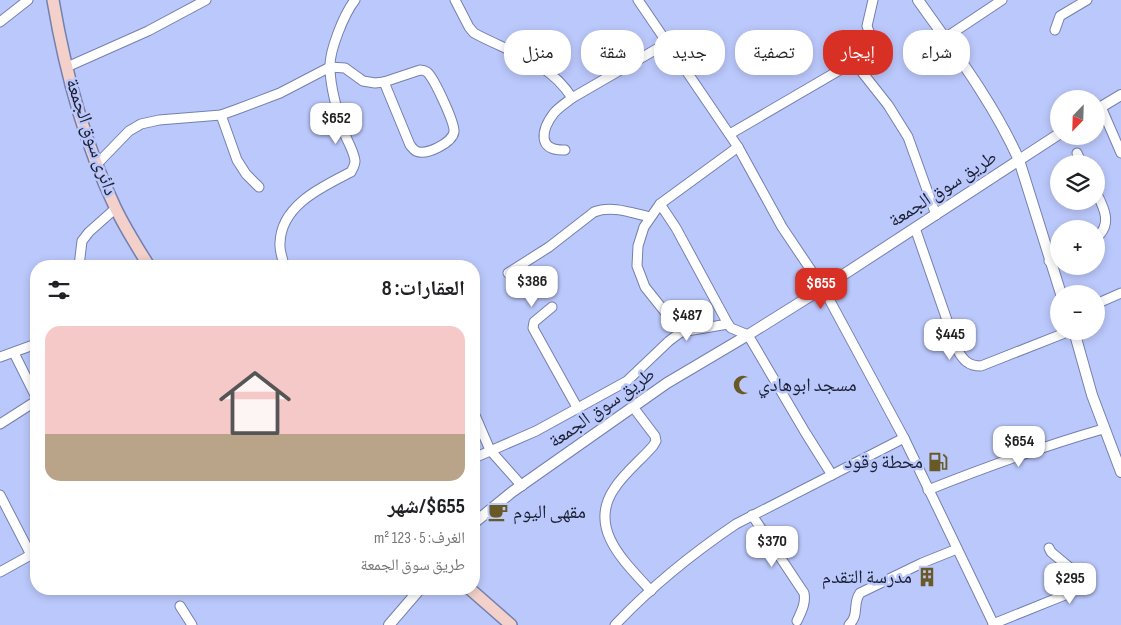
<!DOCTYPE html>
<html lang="ar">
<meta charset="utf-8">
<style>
body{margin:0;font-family:"Sofia Sans Condensed","Noto Naskh Arabic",sans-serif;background:#f6f6f6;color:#202124;direction:rtl;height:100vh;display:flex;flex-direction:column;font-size:19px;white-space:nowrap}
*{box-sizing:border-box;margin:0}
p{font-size:16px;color:#757577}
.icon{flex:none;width:28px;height:28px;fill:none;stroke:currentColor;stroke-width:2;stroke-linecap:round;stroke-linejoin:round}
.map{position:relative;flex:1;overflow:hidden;direction:ltr}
.details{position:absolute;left:30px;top:260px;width:450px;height:335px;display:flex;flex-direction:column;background:#fff;border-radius:20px;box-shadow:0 2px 8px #0003;direction:rtl}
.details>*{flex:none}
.hud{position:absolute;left:495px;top:30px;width:475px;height:45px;direction:rtl;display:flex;gap:10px}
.needle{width:32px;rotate:203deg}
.fabs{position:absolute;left:1050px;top:90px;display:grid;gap:10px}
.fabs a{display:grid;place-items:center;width:55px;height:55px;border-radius:50%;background:#fff;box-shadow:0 2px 8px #0003;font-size:25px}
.price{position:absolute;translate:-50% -42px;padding:0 11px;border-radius:10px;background:#fff;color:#222;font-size:16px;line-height:32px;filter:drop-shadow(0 1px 2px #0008)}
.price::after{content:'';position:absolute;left:50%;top:30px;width:15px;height:11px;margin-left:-8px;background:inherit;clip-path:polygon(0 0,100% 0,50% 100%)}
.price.active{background:#d93025;color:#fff}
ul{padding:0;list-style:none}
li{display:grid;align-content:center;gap:10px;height:265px;padding:0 15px}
li span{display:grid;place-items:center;height:155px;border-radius:15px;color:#555}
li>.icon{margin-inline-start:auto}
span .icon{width:90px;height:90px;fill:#fffc;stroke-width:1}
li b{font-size:21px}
h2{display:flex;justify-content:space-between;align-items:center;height:60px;padding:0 15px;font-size:21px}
.pill{padding:0 18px;border-radius:20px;background:#fff;box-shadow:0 2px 8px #0003;font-size:18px;line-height:45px}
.pill.active{background:#d93025;color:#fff}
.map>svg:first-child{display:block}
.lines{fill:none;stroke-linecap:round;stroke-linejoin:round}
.minor-casing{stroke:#7480ae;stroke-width:11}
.tertiary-casing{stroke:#7480ae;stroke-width:12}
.secondary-casing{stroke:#7480ae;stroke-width:14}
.minor{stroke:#fff;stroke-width:9}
.tertiary{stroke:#fff;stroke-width:10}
.secondary{stroke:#f3d0c9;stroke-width:11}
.labels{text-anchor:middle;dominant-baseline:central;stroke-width:5;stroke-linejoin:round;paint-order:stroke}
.street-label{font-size:19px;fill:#1a1e31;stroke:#bbc8fb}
.poi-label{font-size:19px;fill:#1a1e31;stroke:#bbc8fb;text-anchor:start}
</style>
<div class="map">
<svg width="1121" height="625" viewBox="0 0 1121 625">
<rect width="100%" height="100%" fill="#bbc8fb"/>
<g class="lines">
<defs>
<g id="minor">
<path d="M455 0 469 27 474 33C509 52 550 62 572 98L667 43"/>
<path d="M638 0 738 147 782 227 823 288 904 438 994 625"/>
<path d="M0 22 28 0"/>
<path d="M1055 30 1060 16 1087 0"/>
<path d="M945 38 1002 0"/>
<path d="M854 62 888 105 908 137 936 215"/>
<path d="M67 67 148 31 206 0"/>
<path d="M420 70C423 70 424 70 427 72 434 78 455 123 454 132 452 143 426 156 416 151 414 150 411 146 410 145L384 82Z"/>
<path d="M1101 107 1121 153"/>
<path d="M221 115 237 160 246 174 259 187"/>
<path d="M730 134 874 50V45L867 26 873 0"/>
<path d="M565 150C537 151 541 130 554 113 559 107 566 103 572 98"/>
<path d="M1077 153 1082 164"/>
<path d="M97 164 129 131 141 124 159 120 221 115 235 110 280 93 330 67 345 68 363 81 375 83 384 82"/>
<path d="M1096 192C1104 208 1113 224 1096 238"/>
<path d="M660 204 676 228 728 324"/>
<path d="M915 228 957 349C963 360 968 366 981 366L1070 331"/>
<path d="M1049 261 1059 257"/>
<path d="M79 266 82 241 89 232 116 208"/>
<path d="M284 266C283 259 279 250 280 243 281 205 322 187 351 172 353 168 355 165 355 161 354 151 347 141 344 132 338 115 330 86 330 68 329 51 344 14 355 0"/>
<path d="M508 273 549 247 594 212C612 205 632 213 650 217"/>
<path d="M1096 304 1121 293"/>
<path d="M552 307 534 322 533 328 578 409"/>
<path d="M681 332 728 324 731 328 748 335 805 432 832 475"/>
<path d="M14 353 36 397"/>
<path d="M0 357 36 344"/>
<path d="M633 407 655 436 656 441 653 446C641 460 624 473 614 489 587 529 626 563 651 591"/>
<path d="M474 413 490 450 522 486"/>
<path d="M0 424 36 401"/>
<path d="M474 458 536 431 627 381 669 341 681 332 645 287 637 266 638 246 644 227 660 204 738 147"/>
<path d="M928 490C986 467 1044 446 1103 429"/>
<path d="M0 495 31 555"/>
<path d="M752 515 804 593C806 604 801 612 797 621"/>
<path d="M0 572 36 552"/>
<path d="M180 606 192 625"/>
<path d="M993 624 1065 595C1076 588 1073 577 1069 567L1051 552 1049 548"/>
<path d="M615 625C651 587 693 553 736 524L904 438"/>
<path d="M849 625C860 614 852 604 860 593L922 563 957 549"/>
</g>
<g id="tertiary">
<path d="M918 0C954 51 993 102 1019 160L1061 294"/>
<path d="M1096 110 1121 95"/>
<path d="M1074 331 1092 395 1121 472"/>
<path d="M474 523 512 492 667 383 748 335 823 288 1059 134"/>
<path d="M389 625 420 589"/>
</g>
<g id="secondary">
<path d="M53 0C65 71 84 142 115 207 125 228 137 247 149 266"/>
<path d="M470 589 511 625"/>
</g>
</defs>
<use href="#minor" class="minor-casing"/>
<use href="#tertiary" class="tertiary-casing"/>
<use href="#secondary" class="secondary-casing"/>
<use href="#minor" class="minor"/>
<use href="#tertiary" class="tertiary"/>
<use href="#secondary" class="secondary"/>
</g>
<defs>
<symbol id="mosque-bare" viewBox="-9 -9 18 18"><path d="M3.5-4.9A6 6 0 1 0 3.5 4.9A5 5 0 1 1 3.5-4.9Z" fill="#685926" stroke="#bbc8fb" stroke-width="2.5" paint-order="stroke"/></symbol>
<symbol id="fuel-bare" viewBox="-9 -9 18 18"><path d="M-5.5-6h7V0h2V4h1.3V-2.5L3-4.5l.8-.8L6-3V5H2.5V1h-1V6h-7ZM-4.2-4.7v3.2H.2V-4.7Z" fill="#685926" stroke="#bbc8fb" stroke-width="2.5" paint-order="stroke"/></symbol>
<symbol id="cafe-bare" viewBox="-9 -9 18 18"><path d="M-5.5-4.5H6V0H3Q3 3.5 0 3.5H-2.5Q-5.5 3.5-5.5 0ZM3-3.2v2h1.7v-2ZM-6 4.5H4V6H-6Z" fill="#685926" stroke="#bbc8fb" stroke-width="2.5" paint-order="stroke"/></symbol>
<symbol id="building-bare" viewBox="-9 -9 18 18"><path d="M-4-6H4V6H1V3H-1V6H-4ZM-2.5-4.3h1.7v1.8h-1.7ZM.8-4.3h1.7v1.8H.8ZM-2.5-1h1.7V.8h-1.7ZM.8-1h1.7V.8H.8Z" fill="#685926" stroke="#bbc8fb" stroke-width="2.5" paint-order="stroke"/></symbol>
</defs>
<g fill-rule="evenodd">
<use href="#mosque-bare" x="729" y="371" width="28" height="28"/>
<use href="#fuel-bare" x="924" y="448" width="28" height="28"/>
<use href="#cafe-bare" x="484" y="498" width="28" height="28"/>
<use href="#building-bare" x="913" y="563" width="28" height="28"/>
</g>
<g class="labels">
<g class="street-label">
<text transform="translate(91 137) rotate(71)">دائرى سوق الجمعة</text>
<text transform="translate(943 189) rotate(-33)">طريق سوق الجمعة</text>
<text transform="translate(602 408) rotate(-35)">طريق سوق الجمعة</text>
</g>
<g class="poi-label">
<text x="758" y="385">مسجد ابوهادي</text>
<text x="923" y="462" text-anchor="end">محطة وقود</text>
<text x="513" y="512">مقهى اليوم</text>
<text x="912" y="577" text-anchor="end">مدرسة التقدم</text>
</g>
</g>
</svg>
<div class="fabs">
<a><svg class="needle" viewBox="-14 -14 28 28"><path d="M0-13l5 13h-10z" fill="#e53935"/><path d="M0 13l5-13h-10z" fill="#757577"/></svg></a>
<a><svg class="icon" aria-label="layers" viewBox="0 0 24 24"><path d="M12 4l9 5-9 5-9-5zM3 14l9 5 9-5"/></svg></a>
<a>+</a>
<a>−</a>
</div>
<b class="price" style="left:336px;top:145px">$652</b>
<b class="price" style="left:532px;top:308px">$386</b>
<b class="price active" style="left:821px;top:310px">$655</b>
<b class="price" style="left:687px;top:342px">$487</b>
<b class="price" style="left:950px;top:361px">$445</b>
<b class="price" style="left:1019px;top:468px">$654</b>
<b class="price" style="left:772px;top:568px">$370</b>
<b class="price" style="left:1070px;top:605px">$295</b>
<div class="hud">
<a class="pill">شراء</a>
<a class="pill active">إيجار</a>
<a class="pill">تصفية</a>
<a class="pill">جديد</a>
<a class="pill">شقة</a>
<a class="pill">منزل</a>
</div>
<section class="details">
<h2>العقارات: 8<svg class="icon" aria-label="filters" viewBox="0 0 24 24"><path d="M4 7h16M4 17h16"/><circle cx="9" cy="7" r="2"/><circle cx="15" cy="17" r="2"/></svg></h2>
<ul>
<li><span style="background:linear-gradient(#f6c9c9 70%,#b9a48a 0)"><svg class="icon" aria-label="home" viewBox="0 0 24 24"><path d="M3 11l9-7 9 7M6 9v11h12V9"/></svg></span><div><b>$655/شهر</b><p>الغرف: 5 · 123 m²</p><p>طريق سوق الجمعة</p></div></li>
</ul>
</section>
</div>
